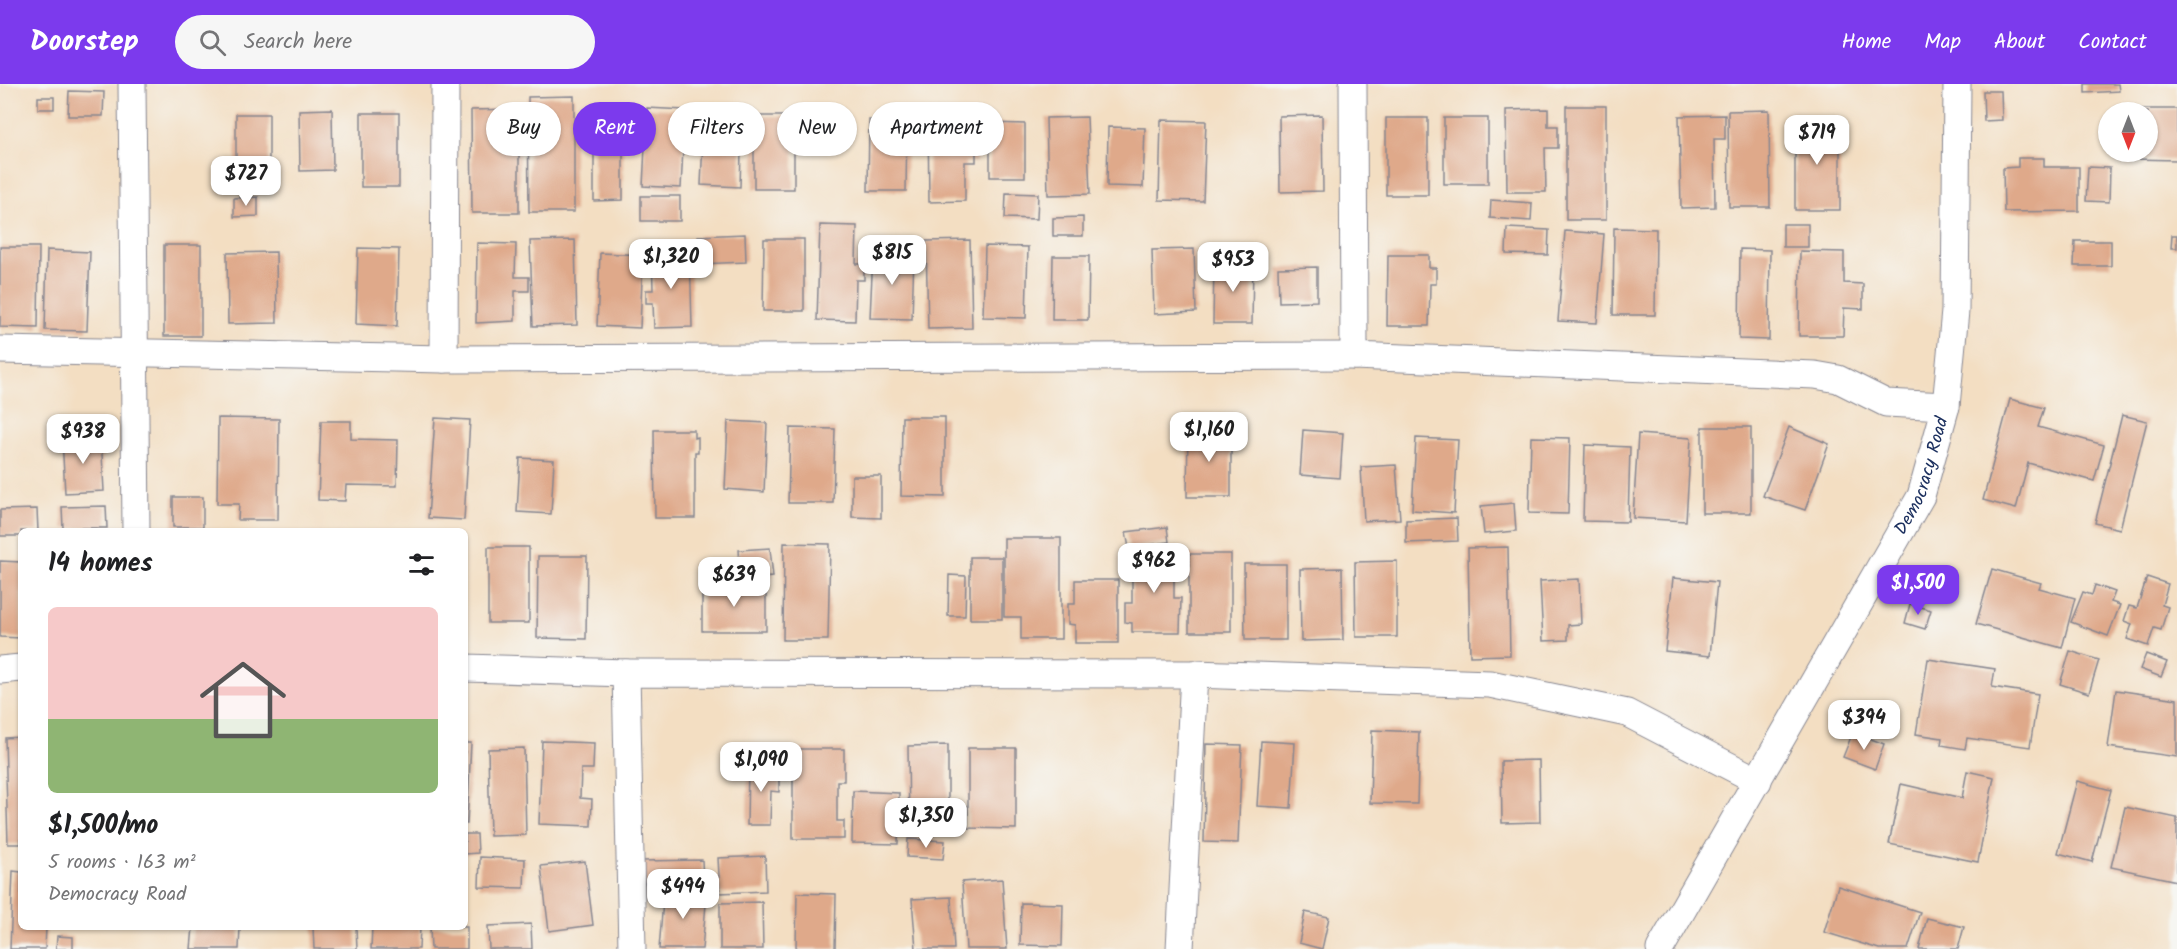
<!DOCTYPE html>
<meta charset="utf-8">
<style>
body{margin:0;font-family:Kalam,sans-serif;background:#f6f6f6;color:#202124;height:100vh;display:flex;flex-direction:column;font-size:22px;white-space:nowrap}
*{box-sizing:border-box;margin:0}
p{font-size:20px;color:#757577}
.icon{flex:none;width:33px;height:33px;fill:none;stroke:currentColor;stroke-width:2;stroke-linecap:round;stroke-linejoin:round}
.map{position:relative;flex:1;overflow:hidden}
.details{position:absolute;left:18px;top:444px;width:450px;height:402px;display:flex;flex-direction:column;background:#fff;border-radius:9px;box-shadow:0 2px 4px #0004}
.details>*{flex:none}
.hud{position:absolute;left:486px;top:18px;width:570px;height:54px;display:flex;gap:12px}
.needle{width:39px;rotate:180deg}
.fabs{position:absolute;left:2098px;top:18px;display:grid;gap:12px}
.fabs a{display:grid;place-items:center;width:60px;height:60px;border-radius:50%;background:#fff;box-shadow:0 2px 4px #0004;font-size:30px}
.price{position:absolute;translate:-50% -51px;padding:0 14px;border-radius:12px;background:#fff;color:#222;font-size:20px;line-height:39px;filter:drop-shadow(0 2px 3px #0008)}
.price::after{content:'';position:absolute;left:50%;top:36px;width:18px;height:14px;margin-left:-9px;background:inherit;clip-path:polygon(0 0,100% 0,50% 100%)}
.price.selected{background:#7c3aed;color:#fff}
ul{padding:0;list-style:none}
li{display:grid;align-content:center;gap:12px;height:318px;padding:0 30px}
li+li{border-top:2px solid #e0e0e0}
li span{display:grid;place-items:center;height:186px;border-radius:9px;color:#555}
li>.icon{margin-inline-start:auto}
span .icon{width:108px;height:108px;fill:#fffc;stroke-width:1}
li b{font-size:26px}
h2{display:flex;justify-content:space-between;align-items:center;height:72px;padding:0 30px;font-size:26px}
.pill{padding:0 21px;border-radius:27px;background:#fff;box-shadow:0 2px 4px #0004;font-size:21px;line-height:54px}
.pill.selected{background:#7c3aed;color:#fff}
header{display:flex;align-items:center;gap:36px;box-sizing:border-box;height:84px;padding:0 30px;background:#7c3aed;color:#fff}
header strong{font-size:28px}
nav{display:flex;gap:33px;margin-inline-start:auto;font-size:21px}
.search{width:420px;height:54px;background:#f6f6f6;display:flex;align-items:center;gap:15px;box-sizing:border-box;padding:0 21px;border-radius:33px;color:#757577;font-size:22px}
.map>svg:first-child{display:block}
.building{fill:#dfa98a}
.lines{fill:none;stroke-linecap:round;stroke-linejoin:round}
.minor-casing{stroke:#878690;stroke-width:29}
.minor{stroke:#fff;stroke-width:27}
.labels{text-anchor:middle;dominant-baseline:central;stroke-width:4.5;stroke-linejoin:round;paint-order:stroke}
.street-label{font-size:18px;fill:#1b2f5e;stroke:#f6f6f2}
</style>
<header>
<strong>Doorstep</strong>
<div class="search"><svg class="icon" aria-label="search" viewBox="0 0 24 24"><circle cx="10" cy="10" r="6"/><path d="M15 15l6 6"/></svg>Search here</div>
<nav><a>Home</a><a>Map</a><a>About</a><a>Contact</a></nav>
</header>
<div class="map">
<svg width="2177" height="865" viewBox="0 0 2177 865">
<rect width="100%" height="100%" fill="#f6f6f2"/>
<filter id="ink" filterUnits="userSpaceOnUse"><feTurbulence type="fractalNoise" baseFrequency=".0167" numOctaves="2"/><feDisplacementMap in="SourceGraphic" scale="12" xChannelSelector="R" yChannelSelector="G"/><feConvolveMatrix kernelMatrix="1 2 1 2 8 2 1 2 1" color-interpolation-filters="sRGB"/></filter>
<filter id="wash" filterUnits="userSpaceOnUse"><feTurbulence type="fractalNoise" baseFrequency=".008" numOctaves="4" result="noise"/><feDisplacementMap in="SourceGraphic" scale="24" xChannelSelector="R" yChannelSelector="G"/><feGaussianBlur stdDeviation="1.35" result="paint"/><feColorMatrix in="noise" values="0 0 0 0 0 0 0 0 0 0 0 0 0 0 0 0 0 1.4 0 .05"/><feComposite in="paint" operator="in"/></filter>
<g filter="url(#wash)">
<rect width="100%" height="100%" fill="#f3dec2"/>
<g id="blocks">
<g class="building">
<path d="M2085 0H2118L2119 7 2085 9Z"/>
<path d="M69 7 104 8 103 32H68Z"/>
<path d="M1983 7H2001L2002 36 1984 37Z"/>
<path d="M574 12V128H529L528 13Z"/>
<rect x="38" y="13" width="16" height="12"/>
<path d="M594 20H623V116L594 117Z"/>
<rect x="1566" y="22" width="40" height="114"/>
<path d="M647 24 685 26 681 104 643 102Z"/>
<path d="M332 25 333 86 300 87 299 26Z"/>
<path d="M519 25V129H472L471 26Z"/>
<path d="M1548 25V42H1558V64H1545L1546 108H1507L1506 26Z"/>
<path d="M2133 25H2177V76L2133 75V68H2148V28H2133Z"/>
<path d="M1769 26 1770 123H1729L1728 27Z"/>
<rect x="361" y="29" width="38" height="74"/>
<rect x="236" y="30" width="33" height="72"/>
<path d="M1322 31 1323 107 1280 108 1279 32Z"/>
<path d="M1725 31V55H1714L1715 123 1681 124 1679 32Z"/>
<rect x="754" y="32" width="40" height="73"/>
<path d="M704 33 742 34 740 103 701 101Z"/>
<path d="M976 33V78H965V117L929 118 928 34Z"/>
<path d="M1087 33 1090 110 1048 111 1046 34Z"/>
<rect x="1386" y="34" width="42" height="77"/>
<rect x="1444" y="34" width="44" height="66"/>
<path d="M869 36H907L906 107H868Z"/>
<path d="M1161 36 1206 37 1203 117 1159 116Z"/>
<rect x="1795" y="38" width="45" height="88"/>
<path d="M990 39 1025 40V93H990Z"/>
<path d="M1108 43 1145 44 1143 103 1107 102Z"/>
<path d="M2018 74H2044V83H2079V127L2004 128 2003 84 2018 83Z"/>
<path d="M2088 83 2110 84 2109 118 2086 117Z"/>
<path d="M1006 109 1038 110 1037 135 1005 134Z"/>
<rect x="641" y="112" width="39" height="25"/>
<path d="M258 113V132L234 133V114Z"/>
<path d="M1491 116 1532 119 1531 137 1490 134Z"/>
<path d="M1083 133V152H1053V134Z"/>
<rect x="1783" y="140" width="25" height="23"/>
<path d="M820 141 857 142 856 180H864V196H856L855 237 817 236Z"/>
<path d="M1507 144 1549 146 1548 171 1506 170Z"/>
<path d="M1614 144 1656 145 1655 231H1613Z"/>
<path d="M1565 147 1604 150 1597 239 1558 237Z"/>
<path d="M745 150 746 178 699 180 698 152Z"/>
<path d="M2172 151H2177V164H2171Z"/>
<path d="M764 155H804V227H763Z"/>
<path d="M575 156 577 241 533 242 530 157Z"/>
<path d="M970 156 972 244 928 245 926 157Z"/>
<path d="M2075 157H2111V182H2074Z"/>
<path d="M477 159 516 160 515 193H529V207H515V237L476 239Z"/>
<rect x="164" y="161" width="37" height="91"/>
<path d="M985 162 1028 163 1026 234 983 233Z"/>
<path d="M0 163H39L38 244 0 243Z"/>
<path d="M358 164 399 165 397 242 356 240Z"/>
<path d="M1194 165 1196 228 1154 230 1152 166Z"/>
<path d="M1740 165 1770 166 1769 256 1739 255Z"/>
<path d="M47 166 90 168 87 247 45 246Z"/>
<path d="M690 167 692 243 654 244 653 219H646V206H653L652 168Z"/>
<path d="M1800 167 1844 168V199L1863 200V225L1844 224 1843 252H1799Z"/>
<path d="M276 168 277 239 228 240 227 169Z"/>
<path d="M600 169 643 171 640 244 597 242Z"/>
<path d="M873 169 914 170 912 235 870 234Z"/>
<path d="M1388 171H1429V184H1436V200H1430L1429 242H1387Z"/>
<path d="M1053 172H1089L1088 236H1052Z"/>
<path d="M1214 178H1253L1252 240H1213Z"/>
<path d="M1317 183V217L1279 218 1278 184Z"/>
<path d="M2010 315 2044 324 2038 343 2104 361 2094 397 2028 379 2016 425 1983 416Z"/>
<path d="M2122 331 2147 337 2120 445 2095 439Z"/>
<path d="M902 333H945V413L901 412Z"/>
<path d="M218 334 279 335 278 436H238L239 420H217Z"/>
<path d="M435 334 470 336 464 436 428 434Z"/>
<path d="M321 337H351V355L398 356 397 402 346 401 345 417 318 416Z"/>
<path d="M728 337 767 339 764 408 725 405Z"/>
<rect x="1702" y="343" width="49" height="86"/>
<path d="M1789 343 1829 360 1805 426 1763 412Z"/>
<path d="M790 344 835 345 833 419H788Z"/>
<path d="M1188 345H1231V413H1187Z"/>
<path d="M654 346H694V354L698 353V368H695V434H655Z"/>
<path d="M1303 346 1343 349 1340 394 1300 391Z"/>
<path d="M1638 350 1691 354 1686 437 1633 434Z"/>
<path d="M101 352 104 407 65 409 62 354Z"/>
<path d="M1531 353 1570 354 1568 430 1529 429Z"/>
<path d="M1416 354 1458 356 1454 429 1412 426Z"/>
<path d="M1585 361 1630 363 1628 438 1583 437Z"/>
<path d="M520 374 554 376 551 430 517 428Z"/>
<path d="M1396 381 1400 435 1364 437 1361 383Z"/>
<path d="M852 392H881V434L852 433Z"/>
<rect x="173" y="413" width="30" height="30"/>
<path d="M1514 419 1516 447 1484 450 1481 422Z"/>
<path d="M106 422 107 444H63L62 423Z"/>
<path d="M37 425 38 447H21V452H0V426Z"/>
<path d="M1457 434 1458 457 1406 459V436Z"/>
<path d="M1167 443 1169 458 1129 464 1126 448Z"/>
<path d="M1004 454H1061V555H1021V533H1004Z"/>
<path d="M784 459 830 460 828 556H783Z"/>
<rect x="488" y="463" width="41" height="76"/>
<path d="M1508 463 1510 571 1470 572 1468 464Z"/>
<path d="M770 464 773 493 741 495 739 466Z"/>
<path d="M1132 467H1174V514H1181L1180 548H1132V539L1125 538V519H1132Z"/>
<rect x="1189" y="470" width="42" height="78"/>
<path d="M538 472H587L586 555 537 554Z"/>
<rect x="970" y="473" width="32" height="62"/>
<path d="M0 477 21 478V554L0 553Z"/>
<path d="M1397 477V553H1356L1355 478Z"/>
<path d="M1244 480H1286V556H1245Z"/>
<path d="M1342 484 1343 556 1301 557 1300 485Z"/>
<path d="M1992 485 2041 499 2039 504 2075 514 2062 564 1976 540Z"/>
<path d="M949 491 966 492 965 532H948Z"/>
<path d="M2147 493 2168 500 2162 521 2168 523 2161 546 2154 544 2148 562 2127 555 2132 540 2124 537 2129 522 2137 524Z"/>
<path d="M1673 494 1717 498 1710 572 1665 567Z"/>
<path d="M1579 495 1581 540 1568 541V556L1543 557 1540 497Z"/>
<path d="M1075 496H1118V559H1075V541L1068 540V520H1075Z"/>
<rect x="702" y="500" width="64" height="47"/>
<path d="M2095 501 2115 508 2111 518 2120 521 2108 552 2071 538 2083 508 2092 511Z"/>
<path d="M1910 520 1931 526 1925 545 1905 539Z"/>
<path d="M2070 567 2099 576 2089 609 2060 600Z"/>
<path d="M2146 570 2167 578 2161 593 2140 585Z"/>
<path d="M1928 575 1995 585 1992 603 2038 610 2030 663 1967 654 1965 665 1941 661 1942 654 1916 650Z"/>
<path d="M2116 606 2177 615V673L2108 663Z"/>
<path d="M1372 646 1419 648 1417 720 1370 719Z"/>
<path d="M1853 648 1884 660 1875 685 1843 673Z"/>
<path d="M21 653V760H8L5 654Z"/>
<path d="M542 657 594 659 593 685H581L580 714 592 715 591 742 539 740Z"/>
<path d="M1261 657 1295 659 1291 724 1257 722Z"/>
<path d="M465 659H471L467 740H465Z"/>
<path d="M1206 660 1242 661 1238 759 1204 758Z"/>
<path d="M948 661V744L909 745 908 662Z"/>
<path d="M524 664 526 751 490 752 488 665Z"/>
<path d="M968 664H1016V745L968 744Z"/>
<path d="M793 665H844V697H837V737H844V755H793Z"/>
<path d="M1539 676 1540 738 1502 739 1501 677Z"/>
<path d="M748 680 779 681V708L771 707 770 741H747Z"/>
<path d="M1967 687 1994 693 1978 778 1889 760 1901 700 1962 714Z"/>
<path d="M2077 697 2111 706 2092 778 2058 769Z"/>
<path d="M853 707 899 709 898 760 852 759Z"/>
<path d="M2125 723 2177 734V797L2111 783Z"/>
<path d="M465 750H477L478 769 465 770Z"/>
<path d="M908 755 945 757 943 775 907 773Z"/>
<path d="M765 772 766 807 720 809 718 774Z"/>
<path d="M480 773 525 775 524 804 479 803Z"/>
<path d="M702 776 703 797 641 799V777Z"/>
<path d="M585 777 593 841 549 847 541 782Z"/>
<path d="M13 787 21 788V843H46L45 865H10Z"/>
<path d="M1002 795 1007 865H966L962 798Z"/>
<path d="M1838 802 1920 828 1908 865H1879L1824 848Z"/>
<path d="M664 805 707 809 702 865H659Z"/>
<path d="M797 809 836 810 835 865H796Z"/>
<path d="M951 813 954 865H916L912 815Z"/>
<path d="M762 818 763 865H720V819Z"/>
<path d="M1021 819 1063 820 1062 862 1020 861Z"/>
<path d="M1305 828 1329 833 1322 865 1299 859Z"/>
<path d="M1927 834 1964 843 1958 865H1919Z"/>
<path d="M531 840 532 865H489L488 842Z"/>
<path d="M193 843H240L239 865H191Z"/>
<path d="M313 843H356L357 865H314Z"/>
<path d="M372 843H420L419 865H371Z"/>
<path d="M430 843H467V865H431Z"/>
<path d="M57 852 73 853V865H56Z"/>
</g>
</g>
</g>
<g filter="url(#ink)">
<use href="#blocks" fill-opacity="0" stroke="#878690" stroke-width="1.5"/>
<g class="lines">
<defs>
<g id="minor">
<path d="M132 0 136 447"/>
<path d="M1353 0 1354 272 1815 291 1838 295 1886 319 1946 322"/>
<path d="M0 266 444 275 1354 272"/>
<path d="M444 275 445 0"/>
<path d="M465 584 626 589"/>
<path d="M0 586 21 584"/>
<path d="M632 865 626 589 1194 590 1490 600 1627 629 1758 697"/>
<path d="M1180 865 1194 590"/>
<path id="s1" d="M1660 865 1921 412 1946 322 1955 227 1957 0"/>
</g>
</defs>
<use href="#minor" class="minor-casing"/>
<use href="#minor" class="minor"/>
</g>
</g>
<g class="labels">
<g class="street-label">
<text stroke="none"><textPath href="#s1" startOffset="542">Democracy Road</textPath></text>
</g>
</g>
</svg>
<div class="fabs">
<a><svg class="needle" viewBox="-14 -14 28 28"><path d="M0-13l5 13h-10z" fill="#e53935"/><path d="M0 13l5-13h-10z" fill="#757577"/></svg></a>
</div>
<b class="price" style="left:1817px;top:82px">$719</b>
<b class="price" style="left:246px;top:123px">$727</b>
<b class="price" style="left:892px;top:202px">$815</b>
<b class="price" style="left:671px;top:206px">$1,320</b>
<b class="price" style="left:1233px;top:209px">$953</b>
<b class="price" style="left:1209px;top:379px">$1,160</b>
<b class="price" style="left:83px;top:381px">$938</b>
<b class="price" style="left:1154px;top:510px">$962</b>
<b class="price" style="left:734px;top:524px">$639</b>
<b class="price selected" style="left:1918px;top:532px">$1,500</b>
<b class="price" style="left:1864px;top:667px">$394</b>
<b class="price" style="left:761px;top:709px">$1,090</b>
<b class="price" style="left:926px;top:765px">$1,350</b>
<b class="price" style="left:683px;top:836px">$494</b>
<div class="hud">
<a class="pill">Buy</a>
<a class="pill selected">Rent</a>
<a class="pill">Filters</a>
<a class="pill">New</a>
<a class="pill">Apartment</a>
</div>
<section class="details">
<h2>14 homes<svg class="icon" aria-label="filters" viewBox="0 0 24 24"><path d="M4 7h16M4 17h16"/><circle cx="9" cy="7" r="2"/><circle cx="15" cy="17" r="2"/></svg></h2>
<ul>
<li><span style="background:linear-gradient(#f6c9c9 60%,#8fb573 0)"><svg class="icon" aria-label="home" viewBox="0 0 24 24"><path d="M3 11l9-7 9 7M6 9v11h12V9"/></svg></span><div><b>$1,500/mo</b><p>5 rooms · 163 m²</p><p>Democracy Road</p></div></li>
</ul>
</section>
</div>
